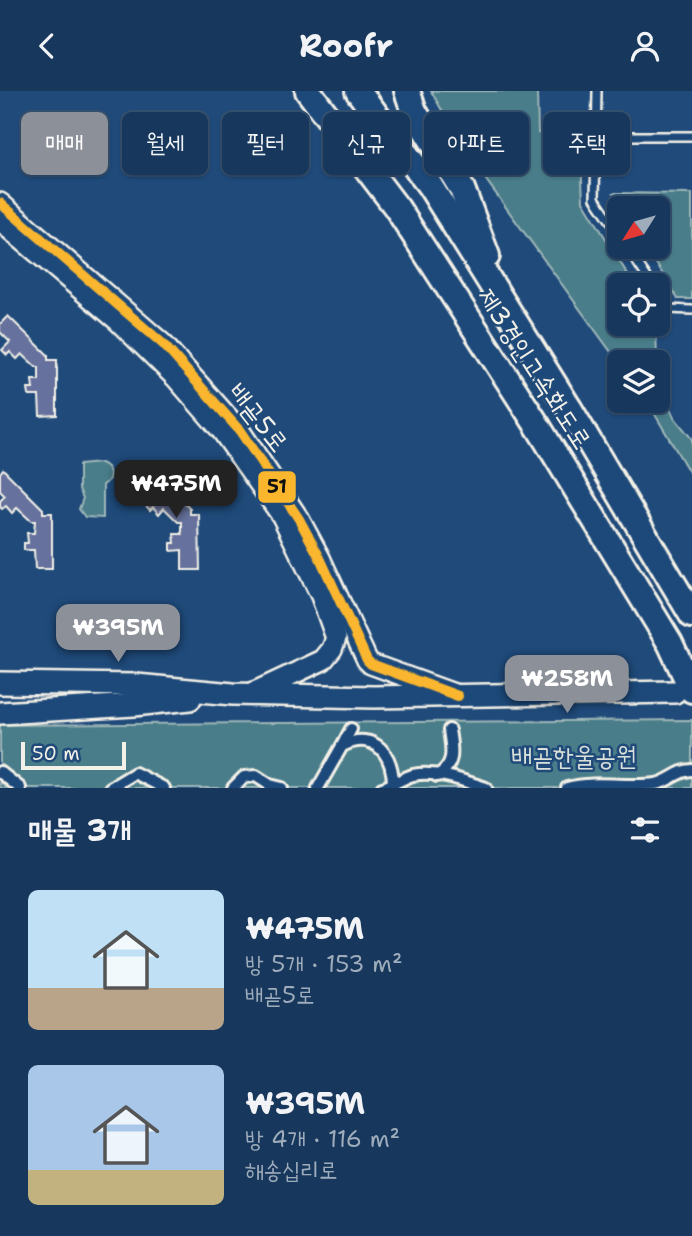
<!DOCTYPE html>
<html lang="ko">
<meta charset="utf-8">
<style>
body{margin:0;font-family:"Shantell Sans","Poor Story",sans-serif;background:#203f62;color:#f1f3f6;height:100vh;display:flex;flex-direction:column;font-size:26px;white-space:nowrap}
*{box-sizing:border-box;margin:0}
p{font-size:23px;color:#9eacbb}
.icon{flex:none;width:38px;height:38px;fill:none;stroke:currentColor;stroke-width:2;stroke-linecap:round;stroke-linejoin:round}
.map{position:relative;height:697px;overflow:hidden}
.drawer{display:flex;flex-direction:column;background:#17385c;flex:1}
.drawer>*{flex:none}
.guide{position:absolute;left:21px;top:21px;width:651px;height:63px;display:flex;gap:14px}
.needle{width:46px;rotate:233deg}
.controls{position:absolute;left:607px;top:105px;display:grid;gap:14px}
.controls a{display:grid;place-items:center;width:63px;height:63px;border-radius:10px;background:#17385c;box-shadow:0 2px 5px #0004,0 0 0 2px #365272;font-size:35px}
.scale{position:absolute;left:21px;bottom:18px;width:105px;box-sizing:border-box;padding-left:7px;border:4px solid #f4f1e8;border-top:0;font-size:19px;line-height:24px;white-space:nowrap;color:#f4f1e8;-webkit-text-stroke:5px #1f4a7a;paint-order:stroke}
.price{position:absolute;translate:-50% -60px;padding:0 16px;border-radius:14px;background:#8c9099;color:#fff;font-size:23px;line-height:46px;filter:drop-shadow(0 2px 4px #0008)}
.price::after{content:'';position:absolute;left:50%;top:42px;width:21px;height:16px;margin-left:-10px;background:inherit;clip-path:polygon(0 0,100% 0,50% 100%)}
.price.active{background:#222;color:#fff}
ul{padding:0;list-style:none}
li{display:flex;align-items:center;gap:21px;height:175px;padding:0 28px}
li span{display:grid;place-items:center;flex:none;width:196px;height:140px;border-radius:10px;color:#555}
li>.icon{margin-inline-start:auto}
span .icon{width:84px;height:84px;fill:#fffc;stroke-width:1}
li b{font-size:30px}
h2{display:flex;justify-content:space-between;align-items:center;height:84px;padding:0 28px;font-size:30px}
.tag{padding:0 24px;border-radius:10px;background:#17385c;box-shadow:0 2px 5px #0004,0 0 0 2px #365272;font-size:24px;line-height:63px}
.tag.active{background:#8c9099;color:#fff}
header{display:flex;justify-content:space-between;align-items:center;height:91px;padding:0 28px;background:#17385c;font-size:32px;font-weight:700}
.map>svg:first-child{display:block}
.green{fill:#4a7d89;stroke:#9fb7b8;stroke-width:2}
.building{fill:#66729d;stroke:#f4f1e8;stroke-width:2}
.lines{fill:none;stroke-linecap:round;stroke-linejoin:round}
.service-casing{stroke:#f4f1e8;stroke-width:12}
.pedestrian-casing{stroke:#f4f1e8;stroke-width:16}
.tertiary-casing{stroke:#f4f1e8;stroke-width:24}
.secondary-casing{stroke:#f4f1e8;stroke-width:26}
.trunk-casing{stroke:#f4f1e8;stroke-width:30}
.service{stroke:#1f4a7a;stroke-width:7}
.pedestrian{stroke:#1f4a7a;stroke-width:10}
.tertiary{stroke:#1f4a7a;stroke-width:19}
.secondary{stroke:#1f4a7a;stroke-width:21}
.trunk{stroke:#1f4a7a;stroke-width:24}
.bus-1-casing{stroke:#1f4a7a;stroke-width:16}
.bus-1{stroke:#fab62d;stroke-width:10}
.labels{text-anchor:middle;dominant-baseline:central;stroke-width:5;stroke-linejoin:round;paint-order:stroke}
.street-label{font-size:26px;fill:#f4f1e8;stroke:#1f4a7a}
.park-label{font-size:26px;fill:#dae0da;stroke:#1f4a7a}
.line-badge{stroke:#1f4a7a;stroke-width:2.5}
.pale-badge-label{font-size:19px;text-anchor:middle;font-weight:bold;fill:#111}
</style>
<header><svg class="icon" aria-label="back" viewBox="0 0 24 24"><path d="M15 5l-7 7 7 7"/></svg>Roofr<svg class="icon" aria-label="person" viewBox="0 0 24 24"><circle cx="12" cy="8" r="4"/><path d="M4 21q1-7 8-7t8 7"/></svg></header>
<div class="map">
<svg width="692" height="697" viewBox="0 0 692 697">
<rect width="100%" height="100%" fill="#1f4a7a"/>
<filter id="ink" filterUnits="userSpaceOnUse"><feTurbulence type="fractalNoise" baseFrequency=".0143" numOctaves="2"/><feDisplacementMap in="SourceGraphic" scale="14" xChannelSelector="R" yChannelSelector="G"/><feConvolveMatrix kernelMatrix="1 2 1 2 8 2 1 2 1" color-interpolation-filters="sRGB"/></filter>
<g filter="url(#ink)">
<g class="green">
<path d="M431 0H537L538 42 580 46 583 110 634 194H620V233H656L657 271 619 272 465 60Z"/>
<path d="M614 102 692 103V208H678L646 156H658V117H623Z"/>
<path d="M658 291 674 326 692 348V386L647 310H658Z"/>
<path d="M101 372C112 377 113 388 103 394V427L85 426 79 418 83 407 79 398V374Z"/>
<path d="M692 629V697H0V634Z"/>
</g>
<g class="building">
<path d="M8 225 48 264V269H57V324L40 325 39 305H29L28 298H33L32 289H39V276H36L22 263 17 268 10 261 7 264 2 259 10 251 0 241V233Z"/>
<path d="M3 378 43 418V422H52V478H35L34 459H24V452H28L27 442H34L35 430H31L17 417 12 422 6 415 2 418 0 416V410L5 405 0 400V382Z"/>
<path d="M151 379 190 418V423H199L200 479H182V459L171 460V452H175L174 443H182V431H178L164 417 159 423 153 416 150 419 145 414 152 406 139 391Z"/>
</g>
<g class="lines">
<defs>
<g id="service">
<path d="M597 0 595 107 620 144"/>
<path d="M596 45H692"/>
<path d="M627 156 652 194"/>
<path d="M658 203 668 218 692 219"/>
</g>
<g id="pedestrian">
<path d="M342 655 351 638"/>
<path d="M0 681 20 697"/>
<path d="M437 685C456 673 452 659 449 639"/>
<path d="M110 697 135 682 164 697"/>
<path d="M233 697 244 686 256 685 270 694 282 697"/>
<path d="M318 697 342 655C376 638 394 665 393 697"/>
<path d="M382 697C393 694 403 687 413 684 436 679 465 690 486 697"/>
<path d="M567 697C596 689 627 697 656 693 669 691 678 679 692 679"/>
</g>
<g id="tertiary">
<path d="M0 112 163 253 240 340 299 428 320 467 367 569 371 573 454 603"/>
<path d="M0 130 117 229 176 287 222 340 282 425 321 505 336 547 332 558 323 569 250 603"/>
</g>
<g id="secondary">
<path d="M0 592 136 594 233 603 374 606 675 601"/>
<path d="M0 622 134 614 190 608"/>
</g>
<g id="trunk">
<path d="M308 0 397 117 539 337 670 552 692 599"/>
<path d="M358 0 430 95 569 317 692 524"/>
<path d="M407 0 414 20 462 98 487 165"/>
</g>
</defs>
<use href="#service" class="service-casing"/>
<use href="#pedestrian" class="pedestrian-casing"/>
<use href="#tertiary" class="tertiary-casing"/>
<use href="#secondary" class="secondary-casing"/>
<use href="#trunk" class="trunk-casing"/>
<use href="#service" class="service"/>
<use href="#pedestrian" class="pedestrian"/>
<use href="#tertiary" class="tertiary"/>
<use href="#secondary" class="secondary"/>
<use href="#trunk" class="trunk"/>
<defs>
<path id="bus-1" d="M0 112 163 253 240 340 299 428 320 467 367 569 371 573 458 605"/>
</defs>
<use href="#bus-1" class="bus-1-casing"/>
<use href="#bus-1" class="bus-1"/>
</g>
</g>
<g class="labels">
<g class="street-label">
<text transform="translate(535 277) rotate(57)">제3경인고속화도로</text>
<text transform="translate(259 326) rotate(52)">배곧5로</text>
</g>
<g class="park-label">
<text x="574" y="664">배곧한울공원</text>
</g>
</g>
<rect class="line-badge" x="257" y="379" width="40" height="34" rx="7" fill="#fab62d"/>
<g class="pale-badge-label">
<text x="277" y="402">51</text>
</g>
</svg>
<div class="controls">
<a><svg class="needle" viewBox="-14 -14 28 28"><path d="M0-13l5 13h-10z" fill="#e53935"/><path d="M0 13l5-13h-10z" fill="#9eacbb"/></svg></a>
<a><svg class="icon" aria-label="locate" viewBox="0 0 24 24"><circle cx="12" cy="12" r="6"/><path d="M12 2v4M12 18v4M2 12h4M18 12h4"/></svg></a>
<a><svg class="icon" aria-label="layers" viewBox="0 0 24 24"><path d="M12 4l9 5-9 5-9-5zM3 14l9 5 9-5"/></svg></a>
</div>
<div class="scale">50 m</div>
<b class="price active" style="left:176px;top:429px">₩475M</b>
<b class="price" style="left:118px;top:573px">₩395M</b>
<b class="price" style="left:567px;top:624px">₩258M</b>
<div class="guide">
<a class="tag active">매매</a>
<a class="tag">월세</a>
<a class="tag">필터</a>
<a class="tag">신규</a>
<a class="tag">아파트</a>
<a class="tag">주택</a>
</div>
</div>
<section class="drawer">
<h2>매물 3개<svg class="icon" aria-label="filters" viewBox="0 0 24 24"><path d="M4 7h16M4 17h16"/><circle cx="9" cy="7" r="2"/><circle cx="15" cy="17" r="2"/></svg></h2>
<ul>
<li><span style="background:linear-gradient(#bfe0f5 70%,#b9a48a 0)"><svg class="icon" aria-label="home" viewBox="0 0 24 24"><path d="M3 11l9-7 9 7M6 9v11h12V9"/></svg></span><div><b>₩475M</b><p>방 5개 · 153 m²</p><p>배곧5로</p></div></li>
<li><span style="background:linear-gradient(#a9c7e8 75%,#c2b280 0)"><svg class="icon" aria-label="home" viewBox="0 0 24 24"><path d="M3 11l9-7 9 7M6 9v11h12V9"/></svg></span><div><b>₩395M</b><p>방 4개 · 116 m²</p><p>해송십리로</p></div></li>
</ul>
</section>
